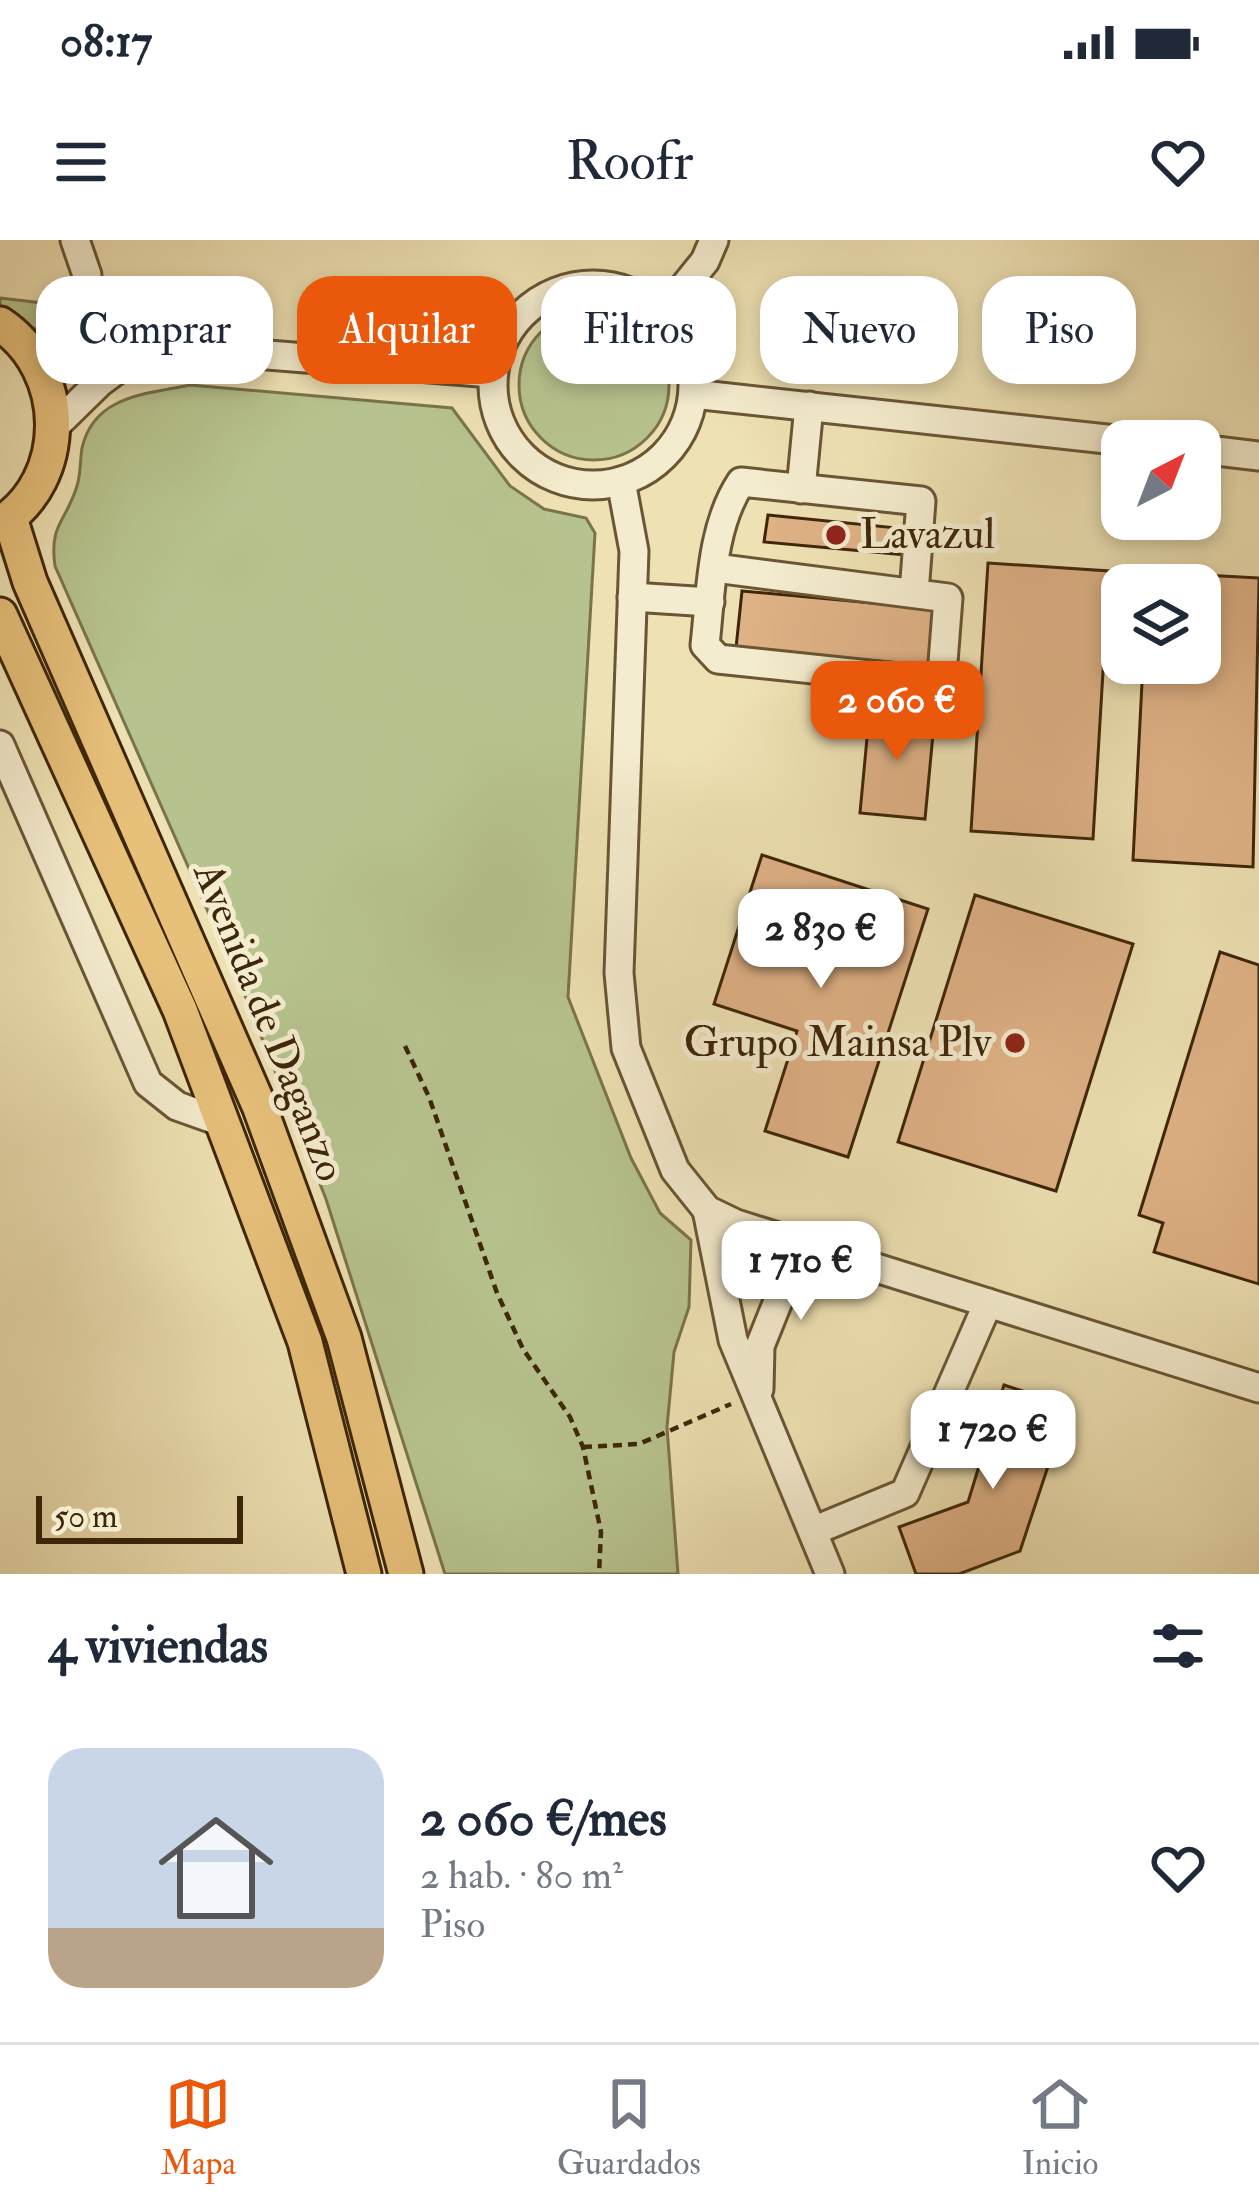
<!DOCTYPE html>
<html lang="es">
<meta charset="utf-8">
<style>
body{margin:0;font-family:"IM FELL Double Pica",serif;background:#f2f2f3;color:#1f2937;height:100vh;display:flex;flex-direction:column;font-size:45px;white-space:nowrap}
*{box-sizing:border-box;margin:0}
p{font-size:39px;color:#747a83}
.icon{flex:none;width:66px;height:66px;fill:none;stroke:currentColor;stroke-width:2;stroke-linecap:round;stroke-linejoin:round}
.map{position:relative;height:1334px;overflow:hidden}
.drawer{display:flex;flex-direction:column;background:#fff;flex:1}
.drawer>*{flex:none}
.banner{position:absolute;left:36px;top:36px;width:1188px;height:108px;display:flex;gap:24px}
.needle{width:78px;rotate:42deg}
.buttons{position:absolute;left:1101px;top:180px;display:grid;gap:24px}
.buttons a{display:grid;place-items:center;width:120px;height:120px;border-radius:24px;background:#fff;box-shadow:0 6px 18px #0003;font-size:60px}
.scale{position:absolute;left:36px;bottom:30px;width:207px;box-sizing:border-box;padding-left:12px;border:6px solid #3e2609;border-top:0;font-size:33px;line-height:42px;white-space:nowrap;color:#3e2609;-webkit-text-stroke:9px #f4ecce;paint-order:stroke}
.price{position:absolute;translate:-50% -102px;padding:0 27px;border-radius:24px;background:#fff;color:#222;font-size:39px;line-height:78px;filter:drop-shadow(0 3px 6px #0008)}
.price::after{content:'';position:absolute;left:50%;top:72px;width:36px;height:27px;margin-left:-18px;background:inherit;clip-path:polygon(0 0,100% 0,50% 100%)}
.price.on{background:#ea580c;color:#fff}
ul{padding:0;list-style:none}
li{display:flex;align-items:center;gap:36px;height:300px;padding:0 48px}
li span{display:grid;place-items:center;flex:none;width:336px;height:240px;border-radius:36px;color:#555}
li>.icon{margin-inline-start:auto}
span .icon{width:144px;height:144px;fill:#fffc;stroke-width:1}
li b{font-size:51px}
h2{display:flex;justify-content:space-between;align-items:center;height:144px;padding:0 48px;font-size:51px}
.chip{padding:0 42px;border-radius:36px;background:#fff;box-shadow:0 6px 18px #0003;font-size:42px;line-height:108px}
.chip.on{background:#ea580c;color:#fff}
.status{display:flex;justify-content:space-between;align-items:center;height:84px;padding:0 60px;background:#fff;direction:ltr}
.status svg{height:33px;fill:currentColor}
header{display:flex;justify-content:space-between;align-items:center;height:156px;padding:0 48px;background:#fff;font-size:54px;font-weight:600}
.dock{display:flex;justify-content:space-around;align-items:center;height:168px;border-top:3px solid #e0e1e3;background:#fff;font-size:33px;color:#747a83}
.dock a{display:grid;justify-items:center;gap:6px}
.dock .on{color:#ea580c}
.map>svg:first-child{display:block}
.green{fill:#b7c38e;stroke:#7a744c;stroke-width:3}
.building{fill:#dfb286;stroke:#3e2609;stroke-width:3}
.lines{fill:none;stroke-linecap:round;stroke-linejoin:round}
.minor-casing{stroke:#6a5534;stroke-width:33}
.major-casing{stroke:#3e2609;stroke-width:39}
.path{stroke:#3e2609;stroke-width:4.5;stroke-dasharray:9 6;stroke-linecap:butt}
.minor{stroke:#f4ecce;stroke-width:27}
.major{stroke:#e7c07a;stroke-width:33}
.poi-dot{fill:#8f2418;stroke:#f4ecce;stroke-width:4.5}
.labels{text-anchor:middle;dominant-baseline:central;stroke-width:10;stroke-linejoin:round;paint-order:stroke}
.poi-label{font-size:42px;fill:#3e2609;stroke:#f4ecce;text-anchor:start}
.street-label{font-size:42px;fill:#3e2609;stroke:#f4ecce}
</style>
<div class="status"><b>08:17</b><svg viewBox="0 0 49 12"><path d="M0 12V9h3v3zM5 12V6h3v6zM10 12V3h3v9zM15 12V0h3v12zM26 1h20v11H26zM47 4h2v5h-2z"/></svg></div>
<header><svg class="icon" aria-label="menu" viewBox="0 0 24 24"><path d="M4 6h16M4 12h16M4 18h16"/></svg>Roofr<svg class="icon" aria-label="heart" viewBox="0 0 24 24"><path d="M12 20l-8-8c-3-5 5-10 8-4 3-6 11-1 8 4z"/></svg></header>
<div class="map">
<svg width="1259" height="1334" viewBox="0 0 1259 1334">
<rect width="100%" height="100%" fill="#eee1b3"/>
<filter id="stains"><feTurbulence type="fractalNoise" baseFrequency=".00167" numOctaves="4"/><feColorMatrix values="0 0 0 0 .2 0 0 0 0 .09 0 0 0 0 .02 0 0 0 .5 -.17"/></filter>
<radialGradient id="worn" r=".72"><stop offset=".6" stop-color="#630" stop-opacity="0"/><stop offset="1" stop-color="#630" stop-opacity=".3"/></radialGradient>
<g class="green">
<path d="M0 58 42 63 56 94 32 88 0 66Z"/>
<circle cx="594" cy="145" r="75"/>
<path d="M190 145 452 168 510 246 544 269 586 278 595 293 568 757 631 918 660 973 691 1000 689 1067 674 1112 667 1187 678 1334H445L326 959 244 753 55 326C49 284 66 282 77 246 81 233 80 220 82 208 94 155 147 154 190 145Z"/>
</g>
<g class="building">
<path d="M768 275 907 289V315L764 302Z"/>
<path d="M988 323 1109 331 1093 599 971 591Z"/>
<path d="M1148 332 1259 338 1253 627 1133 620 1143 423H1200V345H1147Z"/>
<path d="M742 351 937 369 932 426 736 408Z"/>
<path d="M870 466 935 473 925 579 860 573Z"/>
<path d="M762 615 928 669 848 917 765 891 797 791 714 764Z"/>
<path d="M975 655 1133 704 1056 951 898 902Z"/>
<path d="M1220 712 1259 725V1044L1154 1012 1163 983 1139 975Z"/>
<path d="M1004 1145 1068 1166 1020 1311 959 1334H916L899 1287 968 1262Z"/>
</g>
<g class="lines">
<defs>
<g id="minor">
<circle cx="593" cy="145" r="100"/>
<path d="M663 73 705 21 714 0"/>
<path d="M28 109H194L492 133"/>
<path d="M73 111 87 35 75 0"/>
<path d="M693 154 1125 201"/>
<path d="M54 187 100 142 141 112"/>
<path d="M1200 209 1259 216"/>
<path d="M621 241 634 311 619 733 626 808 675 930 707 970 736 984 1259 1148"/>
<path d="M801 249 809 166"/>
<path d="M715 328 948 358 942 435 936 442 718 419 705 405C711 352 711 287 741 242L921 261 914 353"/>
<path d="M632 357 710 362"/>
<path d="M0 505 148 843 177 866 222 882"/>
<path d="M707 970 733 1100 830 1334"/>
<path d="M759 1149 760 1106 801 1004"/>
<path d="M813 1291 905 1253 988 1063"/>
</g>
<g id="major">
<path d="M0 84C69 130 71 239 0 284"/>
<path d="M10 278 30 342 260 868 344 1098 406 1334"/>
<path d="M0 375 180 770 305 1102 364 1334"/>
</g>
</defs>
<use href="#minor" class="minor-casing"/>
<use href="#major" class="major-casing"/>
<g class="path">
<path d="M405 806 429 857 497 1053 523 1109 570 1177 583 1207 601 1292 599 1334"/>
<path d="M583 1207 639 1204 731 1164"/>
</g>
<use href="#minor" class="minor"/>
<use href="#major" class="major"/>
</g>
<g class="poi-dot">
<circle cx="836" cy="295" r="12"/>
<circle cx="1015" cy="803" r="12"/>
</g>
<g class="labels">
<g class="poi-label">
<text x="860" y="295">Lavazul</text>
<text x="991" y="803" text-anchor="end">Grupo Mainsa Plv</text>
</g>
<g class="street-label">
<text transform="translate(269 782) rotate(68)">Avenida de Daganzo</text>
</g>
</g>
<rect width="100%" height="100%" filter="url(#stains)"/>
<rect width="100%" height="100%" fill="url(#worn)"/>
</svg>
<div class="buttons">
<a><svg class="needle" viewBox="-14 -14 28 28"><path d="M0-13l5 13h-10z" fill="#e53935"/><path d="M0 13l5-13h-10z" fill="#747a83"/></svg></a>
<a><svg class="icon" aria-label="layers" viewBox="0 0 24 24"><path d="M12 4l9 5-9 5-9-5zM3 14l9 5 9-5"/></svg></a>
</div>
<div class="scale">50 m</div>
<b class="price on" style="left:897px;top:523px">2 060 €</b>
<b class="price" style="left:821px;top:751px">2 830 €</b>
<b class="price" style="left:801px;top:1083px">1 710 €</b>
<b class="price" style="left:993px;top:1252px">1 720 €</b>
<div class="banner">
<a class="chip">Comprar</a>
<a class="chip on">Alquilar</a>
<a class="chip">Filtros</a>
<a class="chip">Nuevo</a>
<a class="chip">Piso</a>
</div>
</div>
<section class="drawer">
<h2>4 viviendas<svg class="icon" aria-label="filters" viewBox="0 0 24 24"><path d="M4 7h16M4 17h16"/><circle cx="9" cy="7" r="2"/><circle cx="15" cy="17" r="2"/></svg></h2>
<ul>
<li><span style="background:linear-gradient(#c9d6e8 75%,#b9a48a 0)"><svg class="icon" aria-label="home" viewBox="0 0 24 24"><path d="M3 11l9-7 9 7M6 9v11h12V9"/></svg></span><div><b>2 060 €/mes</b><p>2 hab. · 80 m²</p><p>Piso</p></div><svg class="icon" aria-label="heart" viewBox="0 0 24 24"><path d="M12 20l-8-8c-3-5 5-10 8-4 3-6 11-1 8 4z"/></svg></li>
</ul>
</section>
<nav class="dock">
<a class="on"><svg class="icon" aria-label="map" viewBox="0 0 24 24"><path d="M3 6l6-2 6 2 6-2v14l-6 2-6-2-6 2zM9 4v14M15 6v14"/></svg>Mapa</a>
<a><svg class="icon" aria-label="saved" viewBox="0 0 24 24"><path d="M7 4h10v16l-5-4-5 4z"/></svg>Guardados</a>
<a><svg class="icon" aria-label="home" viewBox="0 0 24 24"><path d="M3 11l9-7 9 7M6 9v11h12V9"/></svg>Inicio</a>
</nav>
